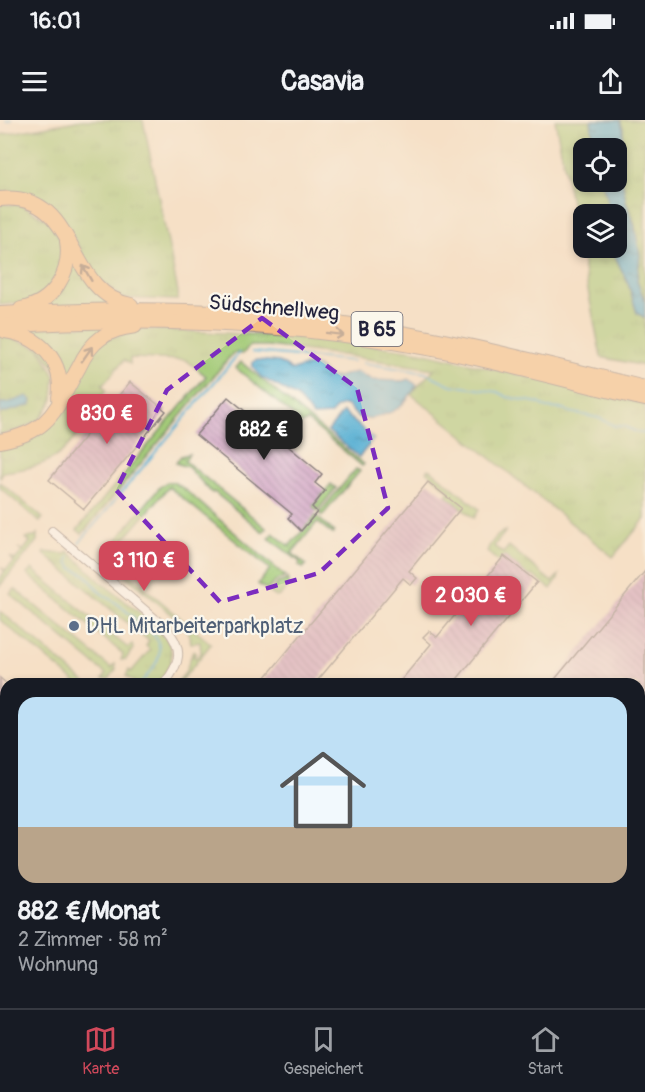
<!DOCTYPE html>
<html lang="de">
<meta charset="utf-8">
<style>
body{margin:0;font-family:Pangolin,sans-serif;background:#20242c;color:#f1f3f6;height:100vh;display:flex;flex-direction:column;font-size:22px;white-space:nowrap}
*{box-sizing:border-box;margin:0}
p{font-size:20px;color:#9ea1a6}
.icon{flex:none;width:33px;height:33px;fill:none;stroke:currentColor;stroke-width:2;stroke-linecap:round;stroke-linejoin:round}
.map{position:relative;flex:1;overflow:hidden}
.details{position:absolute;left:0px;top:558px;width:645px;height:330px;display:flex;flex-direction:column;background:#171b24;border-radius:18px 18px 0 0;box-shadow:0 3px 9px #0003}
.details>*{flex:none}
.tools{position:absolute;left:573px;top:18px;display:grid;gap:12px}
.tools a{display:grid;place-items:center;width:54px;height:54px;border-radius:12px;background:#171b24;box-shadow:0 3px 9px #0003;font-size:30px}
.price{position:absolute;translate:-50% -51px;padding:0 14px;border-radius:12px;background:#d1495b;color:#fff;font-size:20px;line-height:39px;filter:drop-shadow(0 2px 3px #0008)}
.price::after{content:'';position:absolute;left:50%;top:36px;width:18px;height:14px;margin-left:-9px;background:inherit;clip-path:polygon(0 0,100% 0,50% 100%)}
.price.active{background:#222;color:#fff}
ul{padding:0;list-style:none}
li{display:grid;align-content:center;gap:12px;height:318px;padding:0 18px}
li span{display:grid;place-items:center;height:186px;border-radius:18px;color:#555}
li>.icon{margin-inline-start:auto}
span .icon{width:108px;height:108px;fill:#fffc;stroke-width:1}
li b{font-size:26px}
.status{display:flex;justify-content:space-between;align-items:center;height:42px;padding:0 30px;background:#171b24;direction:ltr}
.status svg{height:16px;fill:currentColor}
header{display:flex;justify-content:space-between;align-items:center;height:78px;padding:0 18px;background:#171b24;font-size:27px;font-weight:700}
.tabs{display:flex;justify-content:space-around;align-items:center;height:84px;border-top:2px solid #363941;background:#171b24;font-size:16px;color:#9ea1a6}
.tabs a{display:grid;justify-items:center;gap:3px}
.tabs .active{color:#d1495b}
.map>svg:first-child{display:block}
.grass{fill:url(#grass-tufts);stroke:#627658;stroke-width:1.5}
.water{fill:url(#water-ripples);stroke:#3c6887;stroke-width:1.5}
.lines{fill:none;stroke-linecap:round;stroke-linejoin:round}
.stream{stroke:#56afd3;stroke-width:2}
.building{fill:url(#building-back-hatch)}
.street-casing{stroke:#8c8180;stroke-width:10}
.secondary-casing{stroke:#8c8180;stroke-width:13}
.highway-casing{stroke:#8c8180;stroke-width:16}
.street{stroke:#fff;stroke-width:8}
.secondary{stroke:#fbe5cf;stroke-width:10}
.highway{stroke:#f6be86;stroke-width:14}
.oneway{stroke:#8c7060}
.marked{fill:none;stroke:#7b2cbf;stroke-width:4.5;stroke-dasharray:12 8;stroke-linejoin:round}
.service-dot{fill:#5c6f8a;stroke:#fbf7ec;stroke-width:2}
.labels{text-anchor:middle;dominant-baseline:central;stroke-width:4.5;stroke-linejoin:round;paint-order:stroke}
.shield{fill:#fbf7ec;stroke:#636270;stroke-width:1.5}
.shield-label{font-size:20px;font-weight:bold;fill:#22223b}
.street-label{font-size:21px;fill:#22223b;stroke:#fbf7ec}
.service-label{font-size:21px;fill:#4e5e75;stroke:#fbf7ec;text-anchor:start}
</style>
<div class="status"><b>16:01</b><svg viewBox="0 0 49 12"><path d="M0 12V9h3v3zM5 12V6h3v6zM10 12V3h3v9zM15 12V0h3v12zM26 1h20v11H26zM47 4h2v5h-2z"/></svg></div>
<header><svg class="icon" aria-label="menu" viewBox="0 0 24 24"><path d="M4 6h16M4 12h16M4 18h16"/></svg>Casavia<svg class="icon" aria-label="share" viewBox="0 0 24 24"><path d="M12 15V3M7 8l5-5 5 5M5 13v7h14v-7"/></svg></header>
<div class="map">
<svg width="645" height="888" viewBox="0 0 645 888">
<defs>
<pattern id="grass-tufts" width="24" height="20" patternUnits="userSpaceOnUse" patternTransform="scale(1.5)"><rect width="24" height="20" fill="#a1c975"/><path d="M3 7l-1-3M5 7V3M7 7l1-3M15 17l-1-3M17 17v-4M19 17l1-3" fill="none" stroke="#8aac66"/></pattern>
<pattern id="water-ripples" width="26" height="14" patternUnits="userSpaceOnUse" patternTransform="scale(1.5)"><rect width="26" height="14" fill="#56afd3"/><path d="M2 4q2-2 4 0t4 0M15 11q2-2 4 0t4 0" fill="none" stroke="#478eac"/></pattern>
<pattern id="building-back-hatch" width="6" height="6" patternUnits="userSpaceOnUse" patternTransform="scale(1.5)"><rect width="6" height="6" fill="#cd9cc1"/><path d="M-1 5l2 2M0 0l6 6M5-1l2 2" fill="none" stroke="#a67f9e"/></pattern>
</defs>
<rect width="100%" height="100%" fill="#fbf7ec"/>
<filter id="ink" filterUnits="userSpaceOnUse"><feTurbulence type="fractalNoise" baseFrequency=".0167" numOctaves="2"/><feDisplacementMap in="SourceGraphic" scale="12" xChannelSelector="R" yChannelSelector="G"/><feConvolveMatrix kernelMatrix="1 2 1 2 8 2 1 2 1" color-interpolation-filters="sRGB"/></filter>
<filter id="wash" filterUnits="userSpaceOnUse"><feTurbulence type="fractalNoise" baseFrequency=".008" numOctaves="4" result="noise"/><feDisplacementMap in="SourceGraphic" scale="24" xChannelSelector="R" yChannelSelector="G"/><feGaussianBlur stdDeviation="1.35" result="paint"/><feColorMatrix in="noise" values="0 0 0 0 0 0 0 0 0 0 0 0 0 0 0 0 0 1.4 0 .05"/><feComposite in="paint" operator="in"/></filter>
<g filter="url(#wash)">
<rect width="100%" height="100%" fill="#f5e0c6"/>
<g class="grass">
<path d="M82 0H143L178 172V180L122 178 91 152 67 105 54 88 42 79 30 75 11 72 0 73V15Z"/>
<path d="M555 0H591L594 28H584V62H602L607 79 608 94H584V128H611L628 163 637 193 645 198V246L601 237Z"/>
<path d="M620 0H645V182L637 161 640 135 634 103 626 82 622 59 623 10Z"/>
<path d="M0 84 21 85 48 100 61 120 63 143 48 171 27 182 0 185Z"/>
<path d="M70 136 109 180 108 185 49 187V179Z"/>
<path d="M107 205 67 264 25 208Z"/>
<path d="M140 209 263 215 289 214 421 232 645 284V399L613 437 411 274 434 249 335 234 267 226H249L243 234 233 233 82 414 77 410 206 256 186 240 130 238V244L124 240 102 266 106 270C103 276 97 279 94 284 71 331 57 346 3 352L0 359V328C52 320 57 295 79 253 85 242 92 231 101 223 110 215 129 213 140 209Z"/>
<path d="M0 214 39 228 55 256 53 279 50 285 40 299 22 309 0 315Z"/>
<path d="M241 242 361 342 364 344 362 346 308 301 296 306 300 301 236 248Z"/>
<path d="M189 334 185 341 266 408 263 412 214 372 212 373 188 347 176 343 181 336Z"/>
<path d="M356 349 360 351 322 396 319 393Z"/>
<path d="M428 349 431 350 479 389 474 398 446 376 449 371 426 351Z"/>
<path d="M0 362 43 398 40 402 0 368Z"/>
<path d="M167 362H173L183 368 285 456 276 461 267 470 258 464 270 449 169 367 109 437 211 524 179 564H176L185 553 193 531 196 534 193 536 196 538 201 533 200 522 191 523 188 512 183 504 114 446 108 438 114 423 160 367Z"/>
<path d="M331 364 336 368 317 391 312 387Z"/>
<path d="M316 396 334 412 333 414 317 402 292 433 306 445 303 448 299 445 300 442 269 418 273 413 289 426Z"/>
<path d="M506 411 494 426 503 433 509 426 552 462 559 455 558 459 551 469 532 455 530 457 504 436 499 442 487 432C488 425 498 413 506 411Z"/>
<path d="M37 414V421L0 466V458L5 451 1 448 6 450 14 442 10 437 15 440 22 432 18 428 23 431 30 422 26 418 35 417Z"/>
<path d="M68 431 101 462 161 510C177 532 174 542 158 564H136L126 556 129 550 131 552 150 530 146 526 149 521 44 434 45 432 66 434Z"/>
<path d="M32 449 128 528 132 524 133 529 126 539 121 540 123 534 27 454Z"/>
<path d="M287 458 289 465 280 476 276 477 270 473 278 463 285 461Z"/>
<path d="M15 469 111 548 115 544 116 549 109 559H103L106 554 10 474Z"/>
<path d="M0 491 87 564H78L0 500Z"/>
<path d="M0 596 6 601V628L0 624Z"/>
<path d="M0 643 6 647V882H288L286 888H0Z"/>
</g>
<g class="water">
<path d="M591 0H620L623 9 622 59 626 82 634 103 640 135 637 161 645 182V198L637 193 628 163 611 128H616V94H608L607 79 602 62H616V28H594Z"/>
<path d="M256 240 279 242 292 250C299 249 305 245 312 245 322 245 324 256 333 257 340 257 350 253 358 252L372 260 403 261 408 259 417 265C412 273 406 282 398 288 391 293 370 301 361 298 355 296 351 289 346 285 338 285 335 289 330 295L313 296 297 277 261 257 253 247V242Z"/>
<path d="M27 276 32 280 31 285 0 294V283H8Z"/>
<path d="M343 292 374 319 359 337 328 311Z"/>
</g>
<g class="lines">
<g class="stream">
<path d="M6 1 11 0"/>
<path d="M252 232 353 241"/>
<path d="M363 243 426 253 451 265 498 272 507 277 539 283 547 288 564 289 569 292 599 298 615 306H623L639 313H645"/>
<path d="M79 423 239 233"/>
<path d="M69 437 68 442 72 448 86 455 101 473 118 484 155 516C167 536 153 548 140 564"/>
</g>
</g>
<g id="blocks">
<g class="building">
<path d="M130 262 166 291 84 389 49 360Z"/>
<path d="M228 277 322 354 315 363 325 371 312 387 317 392 301 411 288 398 292 394 196 315Z"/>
<path d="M428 362 461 388 409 451 417 458 411 465 403 458 318 560 322 564H260Z"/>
<path d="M504 436 537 462 453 564H398L431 524 423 517 429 511 437 517Z"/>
<path d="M645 451V701L639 708V564H551Z"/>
<path d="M0 558 6 563V601L0 596Z"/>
</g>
</g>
</g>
<g filter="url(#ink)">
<use href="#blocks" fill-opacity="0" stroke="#8c8180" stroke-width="1.5"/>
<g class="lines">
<defs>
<path id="street" d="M52 411 166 508C184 529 181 543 164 564"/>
<g id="secondary">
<path d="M0 633 6 637"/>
<path d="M396 882 406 888"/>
</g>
<g id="highway">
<path d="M0 79C81 71 63 172 131 185"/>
<path d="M21 189C53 183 72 153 67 121"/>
<path d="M0 194C108 189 214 187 321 201 431 214 538 242 645 268"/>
<path d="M0 206C147 196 293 202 438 230 507 244 576 263 645 279"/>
<path d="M5 211C40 216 65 241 59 278"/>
<path d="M0 321C52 312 55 289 79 247 84 236 91 225 101 218 111 210 123 208 135 206"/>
<path d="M639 862 645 853"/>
<path d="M635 888 645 876"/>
</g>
</defs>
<use href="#street" class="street-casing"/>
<use href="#secondary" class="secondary-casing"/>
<use href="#highway" class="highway-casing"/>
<use href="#street" class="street"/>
<use href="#secondary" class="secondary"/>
<use href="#highway" class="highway"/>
</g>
<defs><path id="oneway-shaft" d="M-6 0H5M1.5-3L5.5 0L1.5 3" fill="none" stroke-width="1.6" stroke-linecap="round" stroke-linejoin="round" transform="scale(1.5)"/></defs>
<g class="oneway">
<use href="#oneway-shaft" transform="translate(87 153) rotate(-120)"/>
<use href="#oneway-shaft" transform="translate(335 214) rotate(7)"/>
<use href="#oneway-shaft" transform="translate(87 234) rotate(-55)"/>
</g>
</g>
<path d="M0 0H645V888H0ZM262 198 357 268 388 388 319 453 220 482 116 370 167 270Z" fill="#f5e0c6" fill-opacity=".55" fill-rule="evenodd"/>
<path class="marked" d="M262 198 357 268 388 388 319 453 220 482 116 370 167 270Z"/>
<circle class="service-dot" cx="74" cy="506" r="6"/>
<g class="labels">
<rect class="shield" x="351.5" y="192" width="51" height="34" rx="4.5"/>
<g class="shield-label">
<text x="377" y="209">B 65</text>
</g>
<g class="street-label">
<text transform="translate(274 188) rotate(5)">Südschnellweg</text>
</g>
<g class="service-label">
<text x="86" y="506">DHL Mitarbeiterparkplatz</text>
</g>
</g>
</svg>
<div class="tools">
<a><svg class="icon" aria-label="locate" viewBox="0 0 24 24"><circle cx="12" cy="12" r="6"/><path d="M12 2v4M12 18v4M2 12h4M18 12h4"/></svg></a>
<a><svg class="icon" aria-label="layers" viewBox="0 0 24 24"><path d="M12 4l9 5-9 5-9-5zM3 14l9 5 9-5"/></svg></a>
</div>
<b class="price" style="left:107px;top:325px">830 €</b>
<b class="price active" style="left:264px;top:341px">882 €</b>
<b class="price" style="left:144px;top:472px">3 110 €</b>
<b class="price" style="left:471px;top:507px">2 030 €</b>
<section class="details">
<ul>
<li><span style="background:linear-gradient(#bfe0f5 70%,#b9a48a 0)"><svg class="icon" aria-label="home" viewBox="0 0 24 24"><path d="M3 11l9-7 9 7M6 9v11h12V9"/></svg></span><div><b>882 €/Monat</b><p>2 Zimmer · 58 m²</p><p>Wohnung</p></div></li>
</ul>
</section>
</div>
<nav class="tabs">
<a class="active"><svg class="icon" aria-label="map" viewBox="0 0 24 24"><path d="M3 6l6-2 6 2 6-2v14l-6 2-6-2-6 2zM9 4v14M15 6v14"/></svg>Karte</a>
<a><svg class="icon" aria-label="saved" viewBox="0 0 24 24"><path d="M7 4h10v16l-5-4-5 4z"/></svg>Gespeichert</a>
<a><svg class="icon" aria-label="home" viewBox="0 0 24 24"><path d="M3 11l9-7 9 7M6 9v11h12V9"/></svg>Start</a>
</nav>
